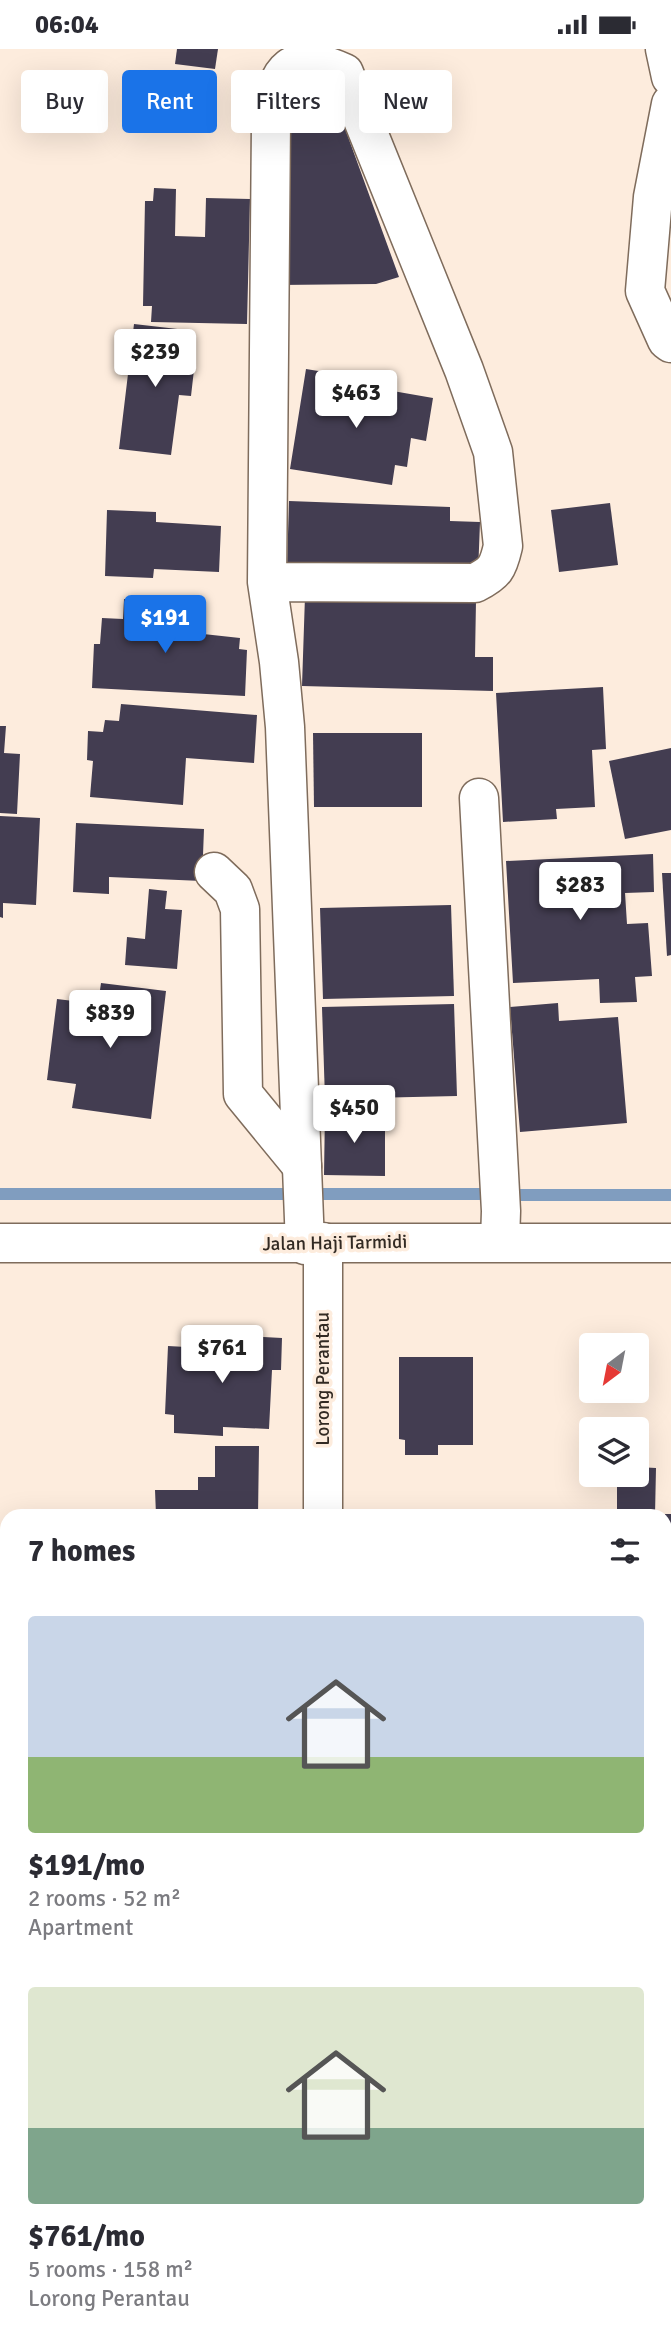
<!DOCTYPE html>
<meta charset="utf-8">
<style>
body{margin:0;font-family:Signika,sans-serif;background:#f7f7f7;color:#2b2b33;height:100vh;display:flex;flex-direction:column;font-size:26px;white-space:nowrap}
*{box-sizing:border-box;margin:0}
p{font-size:23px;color:#7c7c81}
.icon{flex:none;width:38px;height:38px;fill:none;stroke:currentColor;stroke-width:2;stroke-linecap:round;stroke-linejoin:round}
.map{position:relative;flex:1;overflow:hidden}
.drawer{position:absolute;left:0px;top:1460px;width:672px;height:842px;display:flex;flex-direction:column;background:#fff;border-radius:21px 21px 0 0;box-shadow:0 7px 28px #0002}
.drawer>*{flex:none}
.banner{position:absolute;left:21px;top:21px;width:630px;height:63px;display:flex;gap:14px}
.needle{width:46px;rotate:212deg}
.tools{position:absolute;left:579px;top:1284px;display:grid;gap:14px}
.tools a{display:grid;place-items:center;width:70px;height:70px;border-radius:7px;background:#fff;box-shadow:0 7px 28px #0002;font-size:35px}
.price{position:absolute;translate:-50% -60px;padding:0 16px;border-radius:7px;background:#fff;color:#222;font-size:23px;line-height:46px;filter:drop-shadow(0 2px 4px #0008)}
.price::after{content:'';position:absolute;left:50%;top:42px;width:21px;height:16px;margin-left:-10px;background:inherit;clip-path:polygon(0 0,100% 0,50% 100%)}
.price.active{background:#1a73e8;color:#fff}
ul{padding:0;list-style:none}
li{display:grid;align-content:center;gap:14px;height:371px;padding:0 28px}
li span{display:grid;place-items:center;height:217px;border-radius:7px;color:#555}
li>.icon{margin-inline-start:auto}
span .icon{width:126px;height:126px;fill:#fffc;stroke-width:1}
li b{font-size:30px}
h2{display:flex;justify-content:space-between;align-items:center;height:84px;padding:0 28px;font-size:30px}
.chip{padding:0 24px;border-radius:7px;background:#fff;box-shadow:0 7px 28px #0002;font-size:24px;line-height:63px}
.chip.active{background:#1a73e8;color:#fff}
.status{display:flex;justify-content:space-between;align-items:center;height:49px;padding:0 35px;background:#fff;direction:ltr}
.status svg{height:19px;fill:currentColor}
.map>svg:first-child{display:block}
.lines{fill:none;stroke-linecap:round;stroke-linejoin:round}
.stream{stroke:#809dbf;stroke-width:12}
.building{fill:#433d51}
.minor-casing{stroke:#7f6c5c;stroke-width:41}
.minor{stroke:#fff;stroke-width:38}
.labels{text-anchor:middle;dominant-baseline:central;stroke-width:7;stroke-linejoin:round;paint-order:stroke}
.street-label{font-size:19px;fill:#322a23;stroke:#fdecdd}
</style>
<div class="status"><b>06:04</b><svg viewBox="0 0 49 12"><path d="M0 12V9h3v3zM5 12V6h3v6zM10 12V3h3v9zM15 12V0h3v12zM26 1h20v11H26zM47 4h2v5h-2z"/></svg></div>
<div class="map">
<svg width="671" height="2300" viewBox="0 0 671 2300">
<rect width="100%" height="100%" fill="#fdecdd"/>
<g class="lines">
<g class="stream">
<path d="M0 1145H285"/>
<path d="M316 1145H490"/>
<path d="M514 1146H671"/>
</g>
</g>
<g class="building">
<path d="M177 0H218L215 20 175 15Z"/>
<path d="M313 61 315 67 339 63 399 228 376 235 279 236 275 68Z"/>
<path d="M154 139 176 140 175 187 205 188 206 149 250 150 247 275 151 273 152 257H143L145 152H153Z"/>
<path d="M134 275 186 281 182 311 195 312 191 347 179 346 171 406 119 400Z"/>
<path d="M306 320 355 328 352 348 386 353 387 341 433 349 426 392 411 389 407 418 395 416 392 436 290 420Z"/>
<path d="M289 452 450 458V472L480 473 478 525 287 519Z"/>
<path d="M610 454 618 516 559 523 551 461Z"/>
<path d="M107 461 156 463V473L221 477 219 523 154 520 153 529 105 527Z"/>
<path d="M305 547 476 552 475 608H493V642L302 637Z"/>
<path d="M124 550 167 552V572L186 573 185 583 240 589 239 600 247 601 245 647 92 639 94 595H100L102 569 123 570Z"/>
<path d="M603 638 606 700 592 701 595 758 556 760 557 770 503 773 496 644Z"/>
<path d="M121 655 257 666 254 714 186 709 183 756 90 748 93 712 87 711 88 682 103 683 105 671 119 672Z"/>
<path d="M0 677H6L4 704 20 705 17 765 0 764Z"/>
<path d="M313 684H422V758H314Z"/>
<path d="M671 699V781L625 790 609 712Z"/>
<path d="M0 767 40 769 36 856 3 854V869L0 868Z"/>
<path d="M76 774 204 780 202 832 109 828V845L73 843Z"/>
<path d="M653 805 654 843 625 844 627 875 648 874 652 927 635 928 637 953 600 954 599 930 513 934 506 812Z"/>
<path d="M662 824H671V906L667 907Z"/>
<path d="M149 840 167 842 165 860 182 861 177 920 125 916 127 888 145 890Z"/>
<path d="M451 856 454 947 323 950 320 859Z"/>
<path d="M101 934 166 942 151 1070 72 1059 76 1035 47 1031 57 950 98 955Z"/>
<path d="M558 954 559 972 618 968 627 1074 520 1083 510 958Z"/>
<path d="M454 955 457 1047 325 1050 322 958Z"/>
<path d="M325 1062 360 1063V1068H385V1127L324 1126Z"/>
<path d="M223 1286 282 1289 281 1321H272L269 1380 223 1378V1387L174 1384V1366L165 1365 168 1297 222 1300Z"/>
<path d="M399 1308H473V1396H438V1406H405V1391L399 1390Z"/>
<path d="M215 1397H259L258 1466H156L155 1441H198V1428H215Z"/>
<path d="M637 1418 656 1419 655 1466H552V1463L617 1464V1426H637Z"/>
<rect x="665" y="1465" width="6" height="265"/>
</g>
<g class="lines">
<defs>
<g id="minor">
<path d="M665 0 671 28"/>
<path d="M671 55 653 148 645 242 667 291 671 294"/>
<path d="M267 533 475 534C495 524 498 519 503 497L493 403 464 321 344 24C291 0 276 19 271 72L267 533 279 613 285 678 305 1196"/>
<path d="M479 749 501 1162 500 1193"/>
<path d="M214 823 233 841 240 860 243 1045 302 1117"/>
<path d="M0 1194H671"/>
<path d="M323 1466V1193"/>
<path d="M322 2300V2294"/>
</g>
</defs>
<use href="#minor" class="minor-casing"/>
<use href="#minor" class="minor"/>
</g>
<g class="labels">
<g class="street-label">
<text transform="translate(335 1194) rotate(-1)">Jalan Haji Tarmidi</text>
<text transform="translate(323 1330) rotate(-90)">Lorong Perantau</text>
</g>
</g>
</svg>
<div class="tools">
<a><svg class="needle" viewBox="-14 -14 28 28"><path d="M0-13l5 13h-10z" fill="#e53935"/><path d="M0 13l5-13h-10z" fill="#7c7c81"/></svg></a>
<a><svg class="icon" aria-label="layers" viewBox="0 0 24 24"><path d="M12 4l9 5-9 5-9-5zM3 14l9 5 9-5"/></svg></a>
</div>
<b class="price" style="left:155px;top:340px">$239</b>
<b class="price" style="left:356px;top:381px">$463</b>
<b class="price active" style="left:165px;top:606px">$191</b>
<b class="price" style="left:580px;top:873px">$283</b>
<b class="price" style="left:110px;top:1001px">$839</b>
<b class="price" style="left:354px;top:1096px">$450</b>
<b class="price" style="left:222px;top:1336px">$761</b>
<div class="banner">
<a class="chip">Buy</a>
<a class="chip active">Rent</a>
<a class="chip">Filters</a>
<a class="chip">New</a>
</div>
<section class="drawer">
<h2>7 homes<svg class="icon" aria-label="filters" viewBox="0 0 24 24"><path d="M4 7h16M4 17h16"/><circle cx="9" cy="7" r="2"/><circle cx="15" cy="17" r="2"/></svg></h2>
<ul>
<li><span style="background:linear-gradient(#c9d6e8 65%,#8fb573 0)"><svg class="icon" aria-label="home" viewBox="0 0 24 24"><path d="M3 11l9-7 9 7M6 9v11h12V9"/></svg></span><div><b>$191/mo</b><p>2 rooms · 52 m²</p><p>Apartment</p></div></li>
<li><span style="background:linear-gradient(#dfe7d0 65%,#7fa58c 0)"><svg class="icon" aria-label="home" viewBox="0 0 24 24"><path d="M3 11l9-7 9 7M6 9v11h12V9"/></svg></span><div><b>$761/mo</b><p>5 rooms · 158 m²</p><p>Lorong Perantau</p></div></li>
</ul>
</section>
</div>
